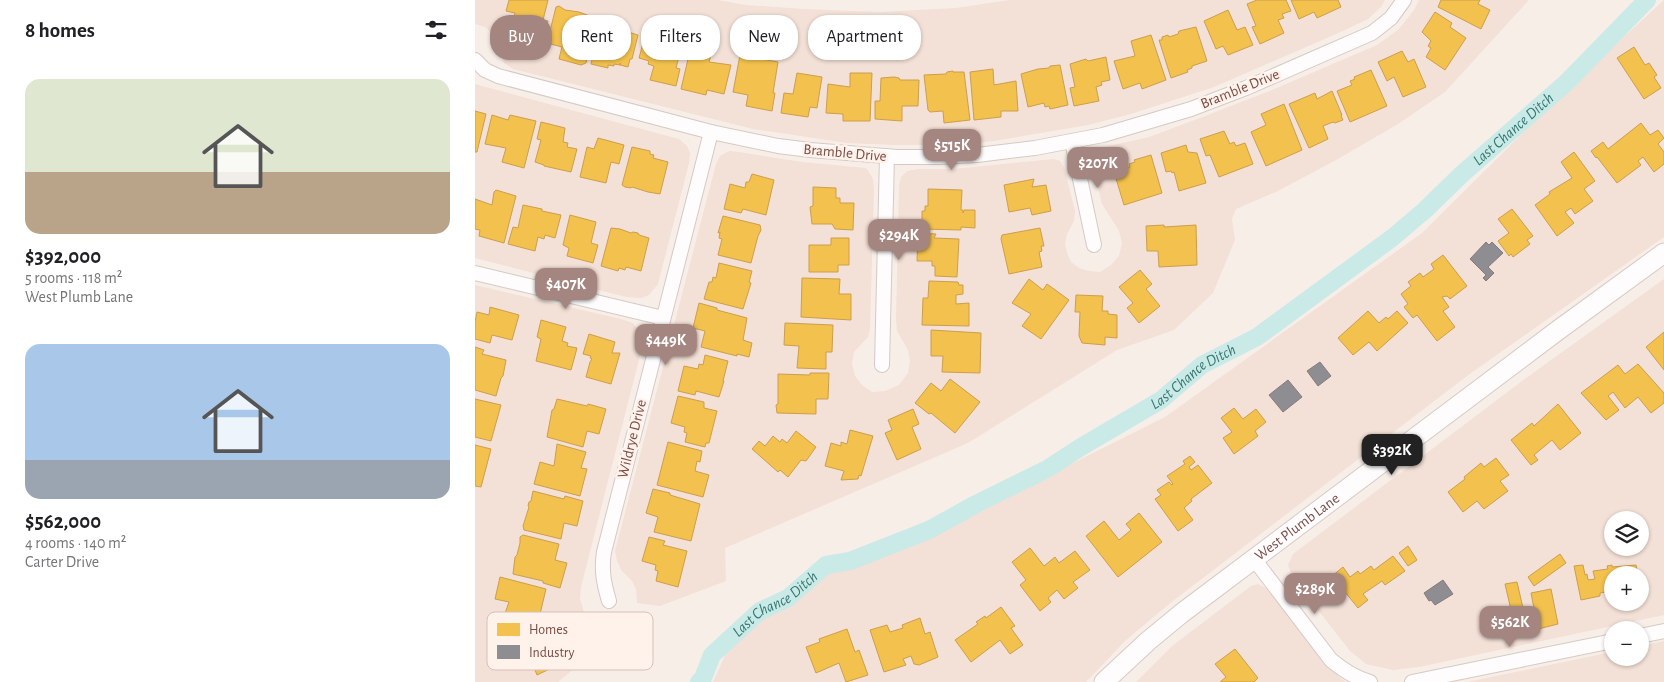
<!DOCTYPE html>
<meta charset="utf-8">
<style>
body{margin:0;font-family:"Alegreya Sans",sans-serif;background:#f2f2f2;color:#202124;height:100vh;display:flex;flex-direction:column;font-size:19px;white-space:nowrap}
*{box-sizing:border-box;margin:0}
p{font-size:16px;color:#757577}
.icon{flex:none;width:28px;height:28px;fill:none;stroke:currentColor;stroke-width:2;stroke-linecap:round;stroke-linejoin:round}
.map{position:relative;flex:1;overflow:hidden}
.drawer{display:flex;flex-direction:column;background:#fff;width:475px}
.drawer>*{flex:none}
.top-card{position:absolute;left:15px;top:15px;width:475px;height:45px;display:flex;gap:10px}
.buttons{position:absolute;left:1129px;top:511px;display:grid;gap:10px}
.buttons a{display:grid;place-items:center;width:45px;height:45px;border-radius:50%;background:#fff;box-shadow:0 1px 4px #0004;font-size:25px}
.price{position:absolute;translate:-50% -42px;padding:0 11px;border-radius:10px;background:#a5857f;color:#fff;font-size:16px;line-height:32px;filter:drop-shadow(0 1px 2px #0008)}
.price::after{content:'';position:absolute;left:50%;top:30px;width:15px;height:11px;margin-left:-8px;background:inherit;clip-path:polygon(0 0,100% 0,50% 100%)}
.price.selected{background:#222;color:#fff}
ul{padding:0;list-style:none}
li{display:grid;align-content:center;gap:10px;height:265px;padding:0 25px}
li span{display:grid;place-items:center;height:155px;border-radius:15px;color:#555}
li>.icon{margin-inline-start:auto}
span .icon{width:90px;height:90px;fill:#fffc;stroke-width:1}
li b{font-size:21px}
h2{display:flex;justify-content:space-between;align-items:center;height:60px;padding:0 25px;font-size:21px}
.tag{padding:0 18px;border-radius:20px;background:#fff;box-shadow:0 1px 4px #0004;font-size:18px;line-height:45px}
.tag.selected{background:#a5857f;color:#fff}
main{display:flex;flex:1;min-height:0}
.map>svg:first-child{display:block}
.residential{fill:#f3e0d6;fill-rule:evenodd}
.homes{fill:#f2c14e;stroke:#cd9e4c}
.industry{fill:#8d8d92;stroke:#877a7b}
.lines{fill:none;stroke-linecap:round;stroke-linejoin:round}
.canal{stroke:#c9eae6;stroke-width:18}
.minor-casing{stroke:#d6c9c5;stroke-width:16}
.secondary-casing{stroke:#d8cac6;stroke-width:21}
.minor{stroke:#fefcfc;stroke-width:14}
.secondary{stroke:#fefcfc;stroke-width:19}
.labels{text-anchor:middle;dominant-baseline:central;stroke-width:5;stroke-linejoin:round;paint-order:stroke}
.street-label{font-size:15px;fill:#784c46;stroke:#fff2ea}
.water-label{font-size:16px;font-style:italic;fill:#367773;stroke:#fff2ea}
.key{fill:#fff2ea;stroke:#d6c0b9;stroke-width:1}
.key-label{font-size:14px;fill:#784c46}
</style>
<main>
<section class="drawer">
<h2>8 homes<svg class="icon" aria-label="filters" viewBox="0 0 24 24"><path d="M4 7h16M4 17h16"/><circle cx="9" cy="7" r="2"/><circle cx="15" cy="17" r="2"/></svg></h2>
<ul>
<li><span style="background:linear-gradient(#dfe7d0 60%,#b9a48a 0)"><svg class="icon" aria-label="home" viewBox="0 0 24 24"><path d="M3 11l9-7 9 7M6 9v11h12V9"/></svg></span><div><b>$392,000</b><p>5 rooms · 118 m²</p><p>West Plumb Lane</p></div></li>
<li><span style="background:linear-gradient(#a9c7e8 75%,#9aa5b1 0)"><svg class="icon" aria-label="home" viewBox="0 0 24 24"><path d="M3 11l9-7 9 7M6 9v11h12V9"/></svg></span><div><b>$562,000</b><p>4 rooms · 140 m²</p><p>Carter Drive</p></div></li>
</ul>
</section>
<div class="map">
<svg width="1189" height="682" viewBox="0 0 1189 682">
<rect width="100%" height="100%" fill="#f8eee8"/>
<g class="residential">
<path d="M0 0H243L271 5 328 9 405 12 481 8 535 0H910L906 7 893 19 868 31 739 87 656 114 613 125 519 141 476 145H420L372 143 278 129 38 69 29 63 18 34 10 27 0 24Z"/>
<path d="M944 0H1054L970 92 923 124 863 159 803 191 761 209 757 219 760 240 738 293 699 330 642 350 493 443 250 548 251 581 185 606 162 603 161 589 157 581 147 571 142 561 140 551 241 164 245 156 254 151 264 152 327 162 391 168 394 172 398 179 399 190 395 329 393 337 379 352 377 363 380 376 387 385 397 392 410 391 424 385 433 373 435 361 433 350 422 331 421 320 424 186 426 177 432 171 443 169H478L579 159 585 161 589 167 600 211 599 221 592 234 590 244 592 253 596 262 604 268 614 271 625 272 636 265 644 256 647 243 644 231 627 204 617 164 619 153 625 148 674 137 725 118 797 90 902 45 924 29 939 10Z"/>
<path d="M1189 0V237L992 376 694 604 650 641 611 682H238L256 642 360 568 476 524 690 417 947 233 1088 93Z"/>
<path d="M0 84 204 139 212 146 215 153 214 163 183 284 174 295 166 298 151 297 0 258Z"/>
<path d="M1189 279V615L944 667 918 670 891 664 875 651 818 578 813 565 818 554 1051 378ZM1138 520H1165V548H1138ZM1138 575H1165V602H1138Z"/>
<path d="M0 285 146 319 158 323 165 333 168 344 106 587 105 599 109 612 115 618 133 625 132 642 83 682H0Z"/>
<path d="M783 584 791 588 864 677 871 682H661L697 646 776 586Z"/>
<path d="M1189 641V682H992L1137 652 1138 658H1165V646Z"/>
</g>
<g class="homes">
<path d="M34 0H73L68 20 73 21 68 39 41 33 46 19 39 17 40 13 31 11Z"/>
<path d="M782 0H811L816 11 807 14 809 18 803 20 809 33 785 44 777 27 781 26 772 4Z"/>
<path d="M816 0H863L866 7 842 18 839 12 824 19Z"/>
<path d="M966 0H1005L1003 4 1015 10 1006 29 963 7Z"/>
<path d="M84 6 90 10 104 12 120 18 112 48 114 49 111 63 106 65 84 59 87 47 72 43 81 7Z"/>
<path d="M753 10 762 30 770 27 778 45 753 55 748 46 741 49 729 21Z"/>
<path d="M960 12 977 23 975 27 991 38 970 70 951 57 956 48 953 46 956 41 947 32Z"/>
<path d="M130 25 136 27V28L153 31V32L163 35 157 59H155L153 67 145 65V63V65L139 64V66L133 65V68L116 64 125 26Z"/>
<path d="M721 27 732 61 717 66V68L712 70 713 72 696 78 684 40H687V37L693 35 694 37 703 34 704 31Z"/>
<path d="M676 35 691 80 667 89 665 83 648 89 639 61 660 56 656 41Z"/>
<path d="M170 36 190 41 191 39 207 45 201 68 205 69 201 86 175 80 179 66 173 64 174 61 164 58Z"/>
<path d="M217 42 238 48 234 62 256 65 249 94 232 90 231 95 206 89Z"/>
<path d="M1159 47 1170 65 1174 63 1182 75 1179 77 1186 88 1169 99 1142 58Z"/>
<path d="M927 51 933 62 939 59 951 87 928 97 919 77 912 81 903 62Z"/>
<path d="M265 55 303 62 298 93H300L297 111 271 106 273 95 258 92Z"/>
<path d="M631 57 635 80 626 82 627 85 621 87 624 101 599 106 595 88 600 87 595 64 611 59 613 61Z"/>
<path d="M585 65 593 105 575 109 574 106 570 107 569 103 553 107 546 74 563 69 574 68 575 66Z"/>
<path d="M518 69 519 85 541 81 543 111H526V117L499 120 495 72Z"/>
<path d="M896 70 912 106 875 122 862 91 877 85 875 81 880 79 879 77Z"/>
<path d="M478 71V72H489L495 120 469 123 468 111 455 112 453 110 449 75 471 74 472 72Z"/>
<path d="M322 73 347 77 342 108 335 107 333 117 306 113 309 93 318 94Z"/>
<path d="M375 73H397L395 121H368V114L351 113 353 84 375 87Z"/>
<path d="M419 77 424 78 425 80H444L443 106H427V121L400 119V101H405L406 78Z"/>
<path d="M857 91 867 115 866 116 868 120 860 123 858 122 848 126 853 139 834 148 814 104 840 93 842 99Z"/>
<path d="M809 104 827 150 791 166 776 132 791 125 786 114Z"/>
<path d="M0 111 11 114 2 152H0Z"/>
<path d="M17 115 33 120 35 115 61 121 49 168 27 162 31 148 10 144Z"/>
<path d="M66 122 90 128 88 142 93 143 92 147 102 149 96 172 69 166V165L60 162 66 140 62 139Z"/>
<path d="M1166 123 1175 135 1183 130 1189 138 1183 144 1189 152V164L1179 172 1168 157 1163 161 1166 165 1142 183 1122 157 1121 158 1116 151 1128 142 1133 149Z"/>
<path d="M749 131 755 144 759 142 761 146 770 143 778 164 744 177 735 155 731 156 725 139Z"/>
<path d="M123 138 149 145 144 164 136 162 131 183 105 177 112 147 119 149Z"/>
<path d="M711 145 713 152 722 153 731 183 704 191 699 172 697 173 696 171 691 172 686 153Z"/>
<path d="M157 147 175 151V154L179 155 178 158 193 162 185 194 173 192 157 187 156 188 150 187 147 185Z"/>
<path d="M1099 152 1120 181 1109 189 1118 201 1100 214 1096 208 1090 212 1099 223 1082 236 1060 205 1075 194 1074 192 1097 178 1086 162Z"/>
<path d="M676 155 687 193 649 205 639 172H641V170L655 167 654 164 660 162 659 160Z"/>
<path d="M277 174 299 180 291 215 268 209 266 213 249 209 255 184 270 188 271 182H274Z"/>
<path d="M559 179 557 187 571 185 576 211 557 215 555 208 534 212 529 185Z"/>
<path d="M338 187 361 188V198H365V203H379L378 230 360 229 357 224H337L335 207 338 206Z"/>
<path d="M453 189 487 190 486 210H488V213L489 210H500V228L486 227V230L447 229V211H450V206H453Z"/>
<path d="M21 190 41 196 29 243 4 236 5 230 0 229V199L17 205 19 192Z"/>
<path d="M48 205 67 209V211L86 215 80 238 70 235 69 239 63 237 60 251 33 244 38 227 43 228Z"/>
<path d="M1037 209 1058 236 1052 240 1055 244 1038 257 1036 254 1034 256 1023 241 1034 233 1023 219Z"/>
<path d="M95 215 121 222 116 243 123 245 118 263 92 256 94 248 88 245Z"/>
<path d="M248 216 285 225 286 230 283 236 276 263 243 255 247 239 244 238 245 232 243 233Z"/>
<path d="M689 225V227L721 225 722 265 684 267 683 251H672L671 226Z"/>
<path d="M136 228 145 229 156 233 158 232 163 233 164 235 174 238 166 271 151 267 150 270 144 268 143 271 126 266Z"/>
<path d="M565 228 569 246H566L567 251 564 252 567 267 534 274 526 239 527 235Z"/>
<path d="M443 233 461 234 459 238 484 239 482 277 460 276V266H457V261H442Z"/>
<path d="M356 238H374V265H363V272H334V245H356Z"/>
<path d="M968 255 992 286 975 299 972 296 967 297 974 307 968 311 980 327 962 341 942 315 938 318 929 307 933 304 926 294 936 286 933 282 945 273 948 277 959 269 956 264Z"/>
<path d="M244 263 277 271 274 282 276 283 268 309 229 299 234 282H237L238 277 241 278Z"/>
<path d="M665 270 677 284 671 289 685 306 664 323 652 308 658 303 644 287Z"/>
<path d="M327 278 365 279 364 294H376V320L326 317Z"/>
<path d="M554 279 568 290 572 284 594 300 566 339 547 326 556 314 537 303Z"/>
<path d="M454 281 483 282 484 285H488V294L481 295V304L494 303V326L447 325 448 298H453Z"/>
<path d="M601 295 628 296 627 311H633V314L642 315V338L630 337V345L607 343 604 336 605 312H600Z"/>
<path d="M224 303 242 308V310L272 318 268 340 277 343 274 357 262 354V356L226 347 230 331 218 328Z"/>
<path d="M15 307 44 315 37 340 17 335 15 343 0 339V322L2 312 14 315Z"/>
<path d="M893 311 904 323 911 317 913 319 922 311 933 323 902 351 894 342 878 355 863 338Z"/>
<path d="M66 320 91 327 87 341 93 343 92 346 102 348 96 370 61 361 66 339 62 337Z"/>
<path d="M310 323 358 325 357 352H351V369L322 368 324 346 309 345Z"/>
<path d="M456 330 506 333 505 373 467 372 468 356H456Z"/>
<path d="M1189 332V370L1171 347Z"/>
<path d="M114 334 140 342 137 353H145L136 384 111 377 115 362 117 359 115 358 116 356 108 354Z"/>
<path d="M0 347 9 350 7 354 31 360 28 376 26 378 21 396 0 390Z"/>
<path d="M230 355 253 361 248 381H249L244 397 221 391 220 395 203 391 209 366 223 369 224 364 228 365Z"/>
<path d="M1163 364 1189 393V403L1176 413 1163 397 1150 408 1138 392 1133 396 1144 410 1131 420 1106 393 1143 365 1150 374Z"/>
<path d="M335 373H354L353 399H341V414L302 413 301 405 303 404V374L335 375Z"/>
<path d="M475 379 505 402 480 433 456 413 454 414 440 403 456 383 466 391Z"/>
<path d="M203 396 229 402V408L242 411 234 443H231L230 447 210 442 212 433 209 432 210 427 196 423Z"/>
<path d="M0 399 26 405 16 441 0 437Z"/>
<path d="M82 399 112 406 113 404 131 409 124 434 112 431 108 447 72 437 77 410 79 409Z"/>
<path d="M1083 404 1106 433 1085 450 1077 440 1059 455 1063 460 1056 465 1036 440 1057 423 1059 426Z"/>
<path d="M759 408 768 419 781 409 791 422 780 431 783 436 759 454 748 438 757 432 746 418Z"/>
<path d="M438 409 444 424 437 427 446 449 422 460 410 433 417 430 413 420Z"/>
<path d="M375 430 398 436 386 476 384 475 383 479 366 480 369 471 350 466 356 443 366 446V442L372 444Z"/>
<path d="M321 431 341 447 331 461 326 460 313 477 305 470 303 472 277 449 284 441 290 446 298 436 305 442 307 439 312 443Z"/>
<path d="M193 442 227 451 225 462 222 461 220 471 234 475 228 497 182 485Z"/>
<path d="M82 444 111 452 106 468 112 469 105 496 59 484 65 462 79 466Z"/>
<path d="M0 445 16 449 6 487 0 486Z"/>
<path d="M715 456 720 462 714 467 716 470 723 465 737 483 716 499 717 501 709 508 718 520 703 531 680 499 686 495 682 490 694 482 697 485 698 484 692 476 710 464 708 461Z"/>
<path d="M1021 458 1034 475 1025 481 1033 491 1009 509 1002 501 988 512 973 492 990 479 989 477 1006 463 1009 467Z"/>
<path d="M178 489 195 493V495L225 504 216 541 179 532 183 517 171 513Z"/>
<path d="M58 491 89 499 90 496 108 501 102 526 89 523 86 539 49 530 48 526 54 507 53 506 54 502 56 501Z"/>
<path d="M664 513 687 542 643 577 611 536 629 521 644 540 656 530 651 524Z"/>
<path d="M48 535 84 544 80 560 92 563 85 588 68 583V581L38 574 40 557 42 555 45 543V537Z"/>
<path d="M174 537 190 541 188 545 212 551 203 587 181 581 183 571 180 570 181 565 167 561Z"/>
<path d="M933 546 942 560 933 566 924 553Z"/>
<path d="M555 548 569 566 580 557 584 563 600 551 615 570 598 582 603 588 589 599 582 590 573 598 576 602 565 611 545 585 551 580 537 562Z"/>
<path d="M1085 554 1091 563 1059 586 1053 577Z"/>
<path d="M918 556 930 571 910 585 907 581 888 594 893 600 883 608 857 576 868 567 875 577 883 571 885 574 896 566 899 570Z"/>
<path d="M1108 565 1110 575 1112 574 1113 580 1120 579 1118 571 1133 569 1132 566 1137 565V567L1161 565 1163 575H1138V591L1125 593V596L1106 600 1099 566Z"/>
<path d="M25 577 71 589 65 614 59 613 56 630 27 622 34 602 20 599Z"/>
<path d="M1042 582 1048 608 1036 610 1030 584Z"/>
<path d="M1076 589 1083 624 1063 629 1056 593Z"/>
<path d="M526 607 540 626 536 628 548 645 535 654 525 640 496 662 480 640 503 624 501 622 510 616 511 618Z"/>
<path d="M445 618 450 634 455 632 463 657 444 665 439 664 436 656 428 659 431 665 409 672 395 630 412 625 415 632 428 628 427 625Z"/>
<path d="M372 629 380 652 384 650 393 675 371 682 364 663 341 673 331 647 345 642 344 639Z"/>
<path d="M67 631 72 640 74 639 76 644 90 637 102 661 85 669 83 665 62 675 58 665 57 666 46 641Z"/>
<path d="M760 649 783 678 779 682H745L751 677 740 664Z"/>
</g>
<g class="industry">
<path d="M1011 242 1014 245 1017 242 1028 253 1013 267 1019 273 1011 281 1008 278 1011 275 995 259Z"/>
<path d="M845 362 856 376 843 386 832 371Z"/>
<path d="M813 380 827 397 808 412 794 395Z"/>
<path d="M968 580 978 594 960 605 956 600 954 601 949 593Z"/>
</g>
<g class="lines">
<path class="canal" id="s1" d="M224 682 228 678 237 655 250 643 285 611 313 598 351 565 375 561 454 530 501 504 572 469 606 447 686 400 727 365 782 337 917 238 950 210 987 174 1091 83 1172 0"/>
<defs>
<g id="minor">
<path d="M0 60 10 70 23 76 236 132 303 146 335 150 422 157H464L502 155 560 148 628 135 716 109 771 88 897 33 916 18 929 0"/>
<path d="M597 141 619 245"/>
<path d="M0 273 188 318"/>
<path d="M407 365 412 156"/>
<path d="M779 559 856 660C868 670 880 678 895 682"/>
<path d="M134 601C129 584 126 570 129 552L236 132"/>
<path d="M1165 636 1189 631"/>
<path d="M937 682 1138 641"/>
</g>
<g id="secondary">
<path id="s2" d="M629 682 673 641 707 613 1082 331 1189 253"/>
</g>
</defs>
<use href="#minor" class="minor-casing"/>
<use href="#secondary" class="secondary-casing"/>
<use href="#minor" class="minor"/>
<use href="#secondary" class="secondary"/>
</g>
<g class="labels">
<g class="street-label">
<text transform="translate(765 89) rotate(-22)">Bramble Drive</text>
<text transform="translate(370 153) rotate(5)">Bramble Drive</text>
<text transform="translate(157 439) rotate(-76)">Wildrye Drive</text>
<text stroke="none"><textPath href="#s2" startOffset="248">West Plumb Lane</textPath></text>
</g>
<g class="water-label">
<text stroke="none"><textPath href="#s1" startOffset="998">Last Chance Ditch</textPath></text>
<text stroke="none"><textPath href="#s1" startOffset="592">Last Chance Ditch</textPath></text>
<text stroke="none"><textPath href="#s1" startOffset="112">Last Chance Ditch</textPath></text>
</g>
</g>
<rect x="12" y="612" width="166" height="58" rx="8" class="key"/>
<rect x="22" y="623" width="23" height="13" fill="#f2c14e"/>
<rect x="22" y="645" width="23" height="14" fill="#8d8d92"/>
<g class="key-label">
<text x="54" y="634">Homes</text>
<text x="54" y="657">Industry</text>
</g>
</svg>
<div class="buttons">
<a><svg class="icon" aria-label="layers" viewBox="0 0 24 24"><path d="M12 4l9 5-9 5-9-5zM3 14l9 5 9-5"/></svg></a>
<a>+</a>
<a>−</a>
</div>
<b class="price" style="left:477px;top:171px">$515K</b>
<b class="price" style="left:623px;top:189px">$207K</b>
<b class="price" style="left:424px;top:261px">$294K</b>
<b class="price" style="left:91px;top:310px">$407K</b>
<b class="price" style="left:191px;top:366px">$449K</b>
<b class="price selected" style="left:917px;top:476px">$392K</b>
<b class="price" style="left:840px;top:615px">$289K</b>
<b class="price" style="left:1035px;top:648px">$562K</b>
<div class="top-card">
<a class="tag selected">Buy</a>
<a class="tag">Rent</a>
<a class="tag">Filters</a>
<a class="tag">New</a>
<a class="tag">Apartment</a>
</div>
</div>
</main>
